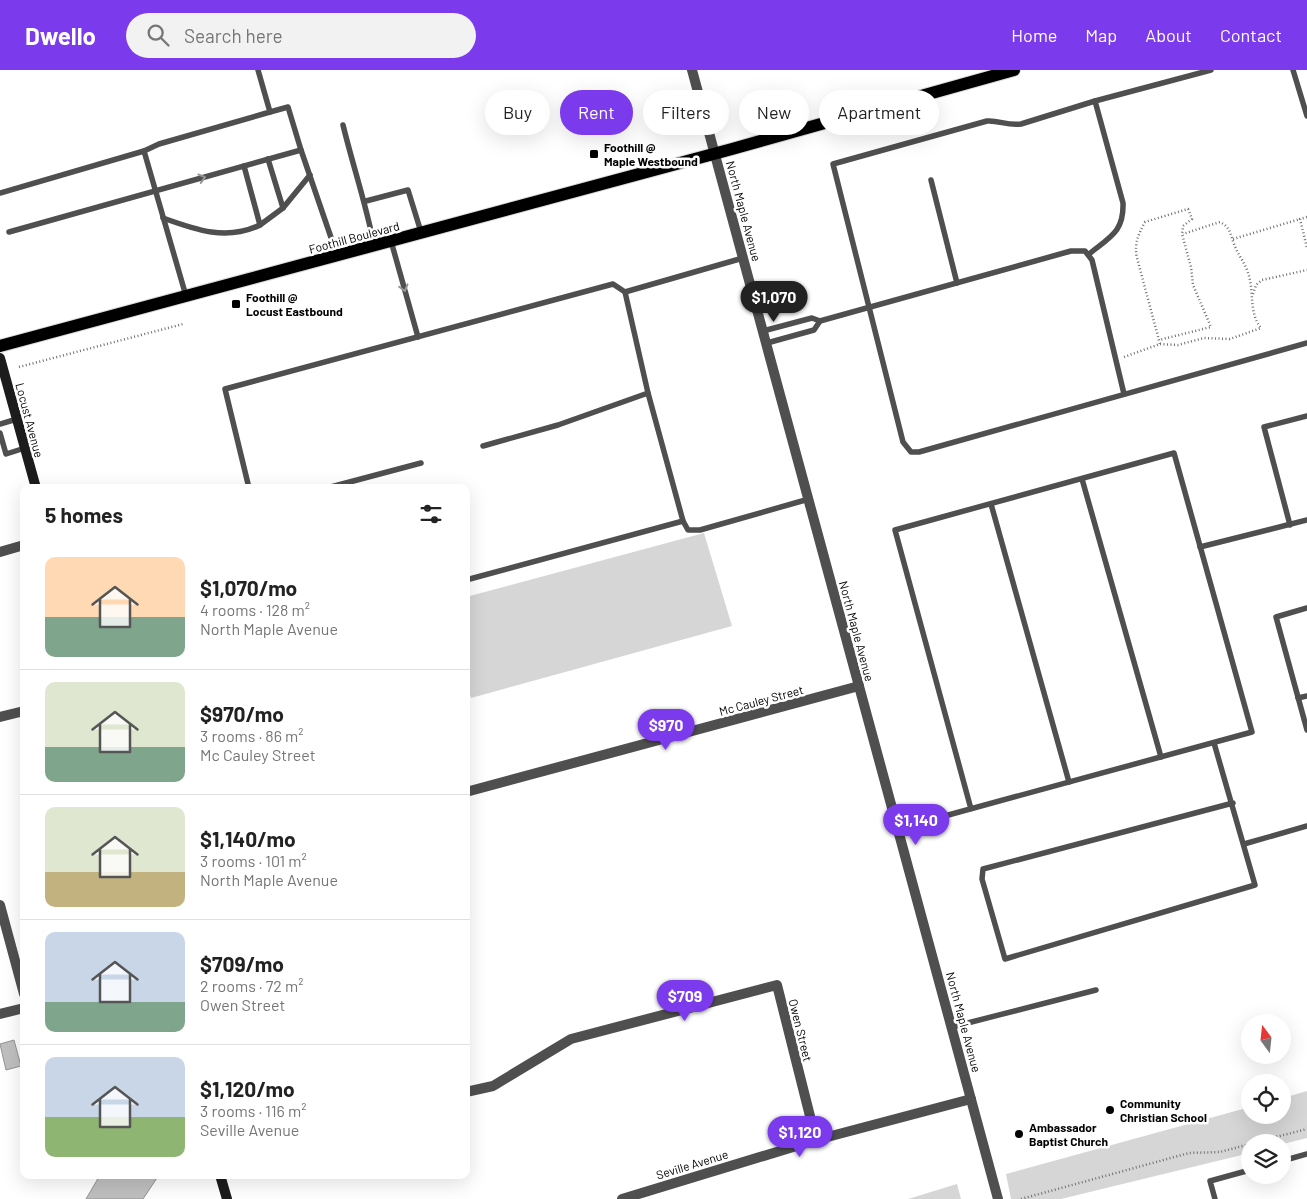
<!DOCTYPE html>
<meta charset="utf-8">
<style>
body{margin:0;font-family:Barlow,sans-serif;background:#f2f2f2;color:#222;height:100vh;display:flex;flex-direction:column;font-size:19px;white-space:nowrap}
*{box-sizing:border-box;margin:0}
p{font-size:16px;color:#767676}
.icon{flex:none;width:28px;height:28px;fill:none;stroke:currentColor;stroke-width:2;stroke-linecap:round;stroke-linejoin:round}
.map{position:relative;flex:1;overflow:hidden}
.panel{position:absolute;left:20px;top:414px;width:450px;height:695px;display:flex;flex-direction:column;background:#fff;border-radius:10px;box-shadow:0 5px 20px #0002}
.panel>*{flex:none}
.top-card{position:absolute;left:485px;top:20px;width:475px;height:45px;display:flex;gap:10px}
.needle{width:32px;rotate:345deg}
.fabs{position:absolute;left:1241px;top:944px;display:grid;gap:10px}
.fabs a{display:grid;place-items:center;width:50px;height:50px;border-radius:50%;background:#fff;box-shadow:0 5px 20px #0002;font-size:25px}
.price{position:absolute;translate:-50% -42px;padding:0 11px;border-radius:18px;background:#7c3aed;color:#fff;font-size:16px;line-height:32px;filter:drop-shadow(0 1px 2px #0008)}
.price::after{content:'';position:absolute;left:50%;top:30px;width:15px;height:11px;margin-left:-8px;background:inherit;clip-path:polygon(0 0,100% 0,50% 100%)}
.price.selected{background:#222;color:#fff}
ul{padding:0;list-style:none}
li{display:flex;align-items:center;gap:15px;height:125px;padding:0 25px}
li+li{border-top:1px solid #e0e0e0}
li span{display:grid;place-items:center;flex:none;width:140px;height:100px;border-radius:10px;color:#555}
li>.icon{margin-inline-start:auto}
span .icon{width:60px;height:60px;fill:#fffc;stroke-width:1}
li b{font-size:21px}
h2{display:flex;justify-content:space-between;align-items:center;height:60px;padding:0 25px;font-size:21px}
.chip{padding:0 18px;border-radius:22px;background:#fff;box-shadow:0 5px 20px #0002;font-size:18px;line-height:45px}
.chip.selected{background:#7c3aed;color:#fff}
header{display:flex;align-items:center;gap:30px;box-sizing:border-box;height:70px;padding:0 25px;background:#7c3aed;color:#fff}
header strong{font-size:24px}
nav{display:flex;gap:28px;margin-inline-start:auto;font-size:18px}
.search{width:350px;height:45px;background:#f2f2f2;display:flex;align-items:center;gap:12px;box-sizing:border-box;padding:0 18px;border-radius:28px;color:#767676;font-size:19px}
.map>svg:first-child{display:block}
.green{fill:#d6d6d6}
.building{fill:#bfbfbf;stroke:#939393}
.lines{fill:none;stroke-linecap:round;stroke-linejoin:round}
.primary-casing{stroke:#dbdbdb;stroke-width:14}
.path{stroke:#717171;stroke-width:2.5;stroke-dasharray:1 2.5;stroke-linecap:butt}
.lane{stroke:#4f4f4f;stroke-width:5.5}
.street{stroke:#4f4f4f;stroke-width:10}
.secondary{stroke:#1c1c1c;stroke-width:10}
.primary{stroke:#000;stroke-width:12}
.oneway{stroke:#959595}
.poi-dot{fill:#000;stroke:#fff;stroke-width:2}
.labels{text-anchor:middle;dominant-baseline:central;stroke-width:5;stroke-linejoin:round;paint-order:stroke}
.poi-label{font-size:12px;font-weight:bold;fill:#000;stroke:#fff;text-anchor:start}
.street-label{font-size:12px;fill:#000;stroke:#fff}
</style>
<header>
<strong>Dwello</strong>
<div class="search"><svg class="icon" aria-label="search" viewBox="0 0 24 24"><circle cx="10" cy="10" r="6"/><path d="M15 15l6 6"/></svg>Search here</div>
<nav><a>Home</a><a>Map</a><a>About</a><a>Contact</a></nav>
</header>
<div class="map">
<svg width="1307" height="1129" viewBox="0 0 1307 1129">
<rect width="100%" height="100%" fill="#fff"/>
<g class="green">
<path d="M704 463 732 556 471 628 466 611V527Z"/>
<path d="M1307 1021V1068L1283 1074 1282 1072H1250V1083L1061 1129H1011L1006 1104 1250 1037V1045H1282L1283 1028Z"/>
<path d="M957 1114 961 1129H908Z"/>
</g>
<g class="building">
<path d="M14 970 21 996 6 1000 0 974Z"/>
<path d="M100 1105H159L143 1129H86Z"/>
</g>
<g class="lines">
<defs>
<path id="primary" d="M0 276 732 79 1014 0"/>
</defs>
<use href="#primary" class="primary-casing"/>
<g class="path">
<path d="M1307 147 1300 149 1307 178"/>
<path d="M1233 169 1300 149"/>
<path d="M1253 224 1256 215 1262 210 1307 200"/>
<path d="M1160 274 1178 275 1204 268 1230 269 1261 258C1249 243 1254 224 1249 206 1246 194 1238 185 1234 174 1230 164 1231 158 1220 152L1183 164"/>
<path d="M1124 287 1160 274 1137 188C1134 174 1138 165 1145 152L1188 139 1192 149 1183 156 1182 164 1191 197 1193 215 1211 257 1159 270"/>
<path d="M19 297 183 254"/>
<path d="M908 756 933 749"/>
<path d="M1256 1072 1307 1059"/>
<path d="M1021 1129 1189 1083 1220 1082 1250 1074"/>
</g>
<g class="lane">
<path d="M1211 0 1095 31 1021 54C1007 56 999 50 987 51L833 94 903 372 911 382H919L1307 273"/>
<path d="M1293 0 1307 46"/>
<path d="M270 42 288 37 301 80"/>
<path d="M343 55C353 96 366 134 374 175"/>
<path d="M144 81 159 74 270 42 258 0"/>
<path d="M268 89 283 138 310 105"/>
<path d="M244 96 260 155 283 138"/>
<path d="M931 110 957 213"/>
<path d="M0 123 144 81 186 226"/>
<path d="M366 131 408 120 421 162"/>
<path d="M163 148C196 160 227 171 260 155"/>
<path d="M9 162 301 80 337 185"/>
<path d="M391 171 418 267"/>
<path d="M1089 184C1110 167 1124 162 1123 133L1095 31"/>
<path d="M625 222 648 323"/>
<path d="M763 261 812 248 820 251"/>
<path d="M767 273 814 260 820 251 1071 181H1085L1092 190 1124 324"/>
<path d="M0 354 17 349"/>
<path d="M0 363 6 384 25 378"/>
<path d="M483 376 558 355 648 323 683 451 688 460H700L809 429"/>
<path d="M1082 409 1161 687"/>
<path d="M249 418 225 319 613 214 625 222 743 188"/>
<path d="M327 418 421 393"/>
<path d="M991 434 1069 712"/>
<path d="M1290 455 1264 357 1307 346"/>
<path d="M1200 477 1307 450"/>
<path d="M466 510 683 451"/>
<path d="M1307 538 1276 547 1307 660"/>
<path d="M1298 628 1307 626"/>
<path d="M1214 673 1255 815 1005 889 982 809 983 799 1233 733"/>
<path d="M941 747 1252 662 1174 383 895 460 971 739"/>
<path d="M1244 774 1307 756"/>
<path d="M952 957 1096 920"/>
<path d="M1282 1091 1307 1084"/>
<path d="M1215 1129 1210 1111 1250 1100"/>
</g>
<g class="street">
<path d="M692 0 998 1129"/>
<path d="M0 482 24 475"/>
<path d="M0 647 24 641"/>
<path d="M466 722 859 616"/>
<path d="M0 835 24 924"/>
<path d="M0 944 24 938"/>
<path d="M466 1022 493 1016 571 969 777 915 816 1070"/>
<path d="M622 1129 816 1070 971 1029"/>
</g>
<g class="secondary">
<path d="M0 288 36 418"/>
<path d="M220 1105 227 1129"/>
</g>
<use href="#primary" class="primary"/>
</g>
<defs><path id="oneway-chevron" d="M-2-3.5L2.5 0L-2 3.5" fill="none" stroke-width="1.6" stroke-linecap="round" stroke-linejoin="round" transform="scale(1.25)"/></defs>
<g class="oneway">
<use href="#oneway-chevron" transform="translate(202 108) rotate(-16)"/>
<use href="#oneway-chevron" transform="translate(404 218) rotate(74)"/>
</g>
<g class="poi-dot">
<rect x="589" y="79" width="10" height="10" rx="2.5"/>
<rect x="231" y="229" width="10" height="10" rx="2.5"/>
<circle cx="1110" cy="1040" r="5"/>
<circle cx="1019" cy="1064" r="5"/>
</g>
<g class="labels">
<g class="poi-label">
<text x="604" y="77">Foothill @<tspan x="604" dy="14">Maple Westbound</tspan></text>
<text x="246" y="227">Foothill @<tspan x="246" dy="14">Locust Eastbound</tspan></text>
<text x="1120" y="1033">Community<tspan x="1120" dy="14">Christian School</tspan></text>
<text x="1029" y="1057">Ambassador<tspan x="1029" dy="14">Baptist Church</tspan></text>
</g>
<g class="street-label">
<text transform="translate(744 141) rotate(75)">North Maple Avenue</text>
<text transform="translate(354 167) rotate(-15)">Foothill Boulevard</text>
<text transform="translate(30 350) rotate(75)">Locust Avenue</text>
<text transform="translate(857 561) rotate(75)">North Maple Avenue</text>
<text transform="translate(761 630) rotate(-15)">Mc Cauley Street</text>
<text transform="translate(964 952) rotate(75)">North Maple Avenue</text>
<text transform="translate(801 960) rotate(76)">Owen Street</text>
<text transform="translate(692 1094) rotate(-17)">Seville Avenue</text>
</g>
</g>
</svg>
<div class="fabs">
<a><svg class="needle" viewBox="-14 -14 28 28"><path d="M0-13l5 13h-10z" fill="#e53935"/><path d="M0 13l5-13h-10z" fill="#767676"/></svg></a>
<a><svg class="icon" aria-label="locate" viewBox="0 0 24 24"><circle cx="12" cy="12" r="6"/><path d="M12 2v4M12 18v4M2 12h4M18 12h4"/></svg></a>
<a><svg class="icon" aria-label="layers" viewBox="0 0 24 24"><path d="M12 4l9 5-9 5-9-5zM3 14l9 5 9-5"/></svg></a>
</div>
<b class="price selected" style="left:774px;top:253px">$1,070</b>
<b class="price" style="left:666px;top:681px">$970</b>
<b class="price" style="left:916px;top:776px">$1,140</b>
<b class="price" style="left:685px;top:952px">$709</b>
<b class="price" style="left:800px;top:1088px">$1,120</b>
<div class="top-card">
<a class="chip">Buy</a>
<a class="chip selected">Rent</a>
<a class="chip">Filters</a>
<a class="chip">New</a>
<a class="chip">Apartment</a>
</div>
<section class="panel">
<h2>5 homes<svg class="icon" aria-label="filters" viewBox="0 0 24 24"><path d="M4 7h16M4 17h16"/><circle cx="9" cy="7" r="2"/><circle cx="15" cy="17" r="2"/></svg></h2>
<ul>
<li><span style="background:linear-gradient(#ffd9b3 60%,#7fa58c 0)"><svg class="icon" aria-label="home" viewBox="0 0 24 24"><path d="M3 11l9-7 9 7M6 9v11h12V9"/></svg></span><div><b>$1,070/mo</b><p>4 rooms · 128 m²</p><p>North Maple Avenue</p></div></li>
<li><span style="background:linear-gradient(#dfe7d0 65%,#7fa58c 0)"><svg class="icon" aria-label="home" viewBox="0 0 24 24"><path d="M3 11l9-7 9 7M6 9v11h12V9"/></svg></span><div><b>$970/mo</b><p>3 rooms · 86 m²</p><p>Mc Cauley Street</p></div></li>
<li><span style="background:linear-gradient(#dfe7d0 65%,#c2b280 0)"><svg class="icon" aria-label="home" viewBox="0 0 24 24"><path d="M3 11l9-7 9 7M6 9v11h12V9"/></svg></span><div><b>$1,140/mo</b><p>3 rooms · 101 m²</p><p>North Maple Avenue</p></div></li>
<li><span style="background:linear-gradient(#c9d6e8 70%,#7fa58c 0)"><svg class="icon" aria-label="home" viewBox="0 0 24 24"><path d="M3 11l9-7 9 7M6 9v11h12V9"/></svg></span><div><b>$709/mo</b><p>2 rooms · 72 m²</p><p>Owen Street</p></div></li>
<li><span style="background:linear-gradient(#c9d6e8 60%,#8fb573 0)"><svg class="icon" aria-label="home" viewBox="0 0 24 24"><path d="M3 11l9-7 9 7M6 9v11h12V9"/></svg></span><div><b>$1,120/mo</b><p>3 rooms · 116 m²</p><p>Seville Avenue</p></div></li>
</ul>
</section>
</div>
